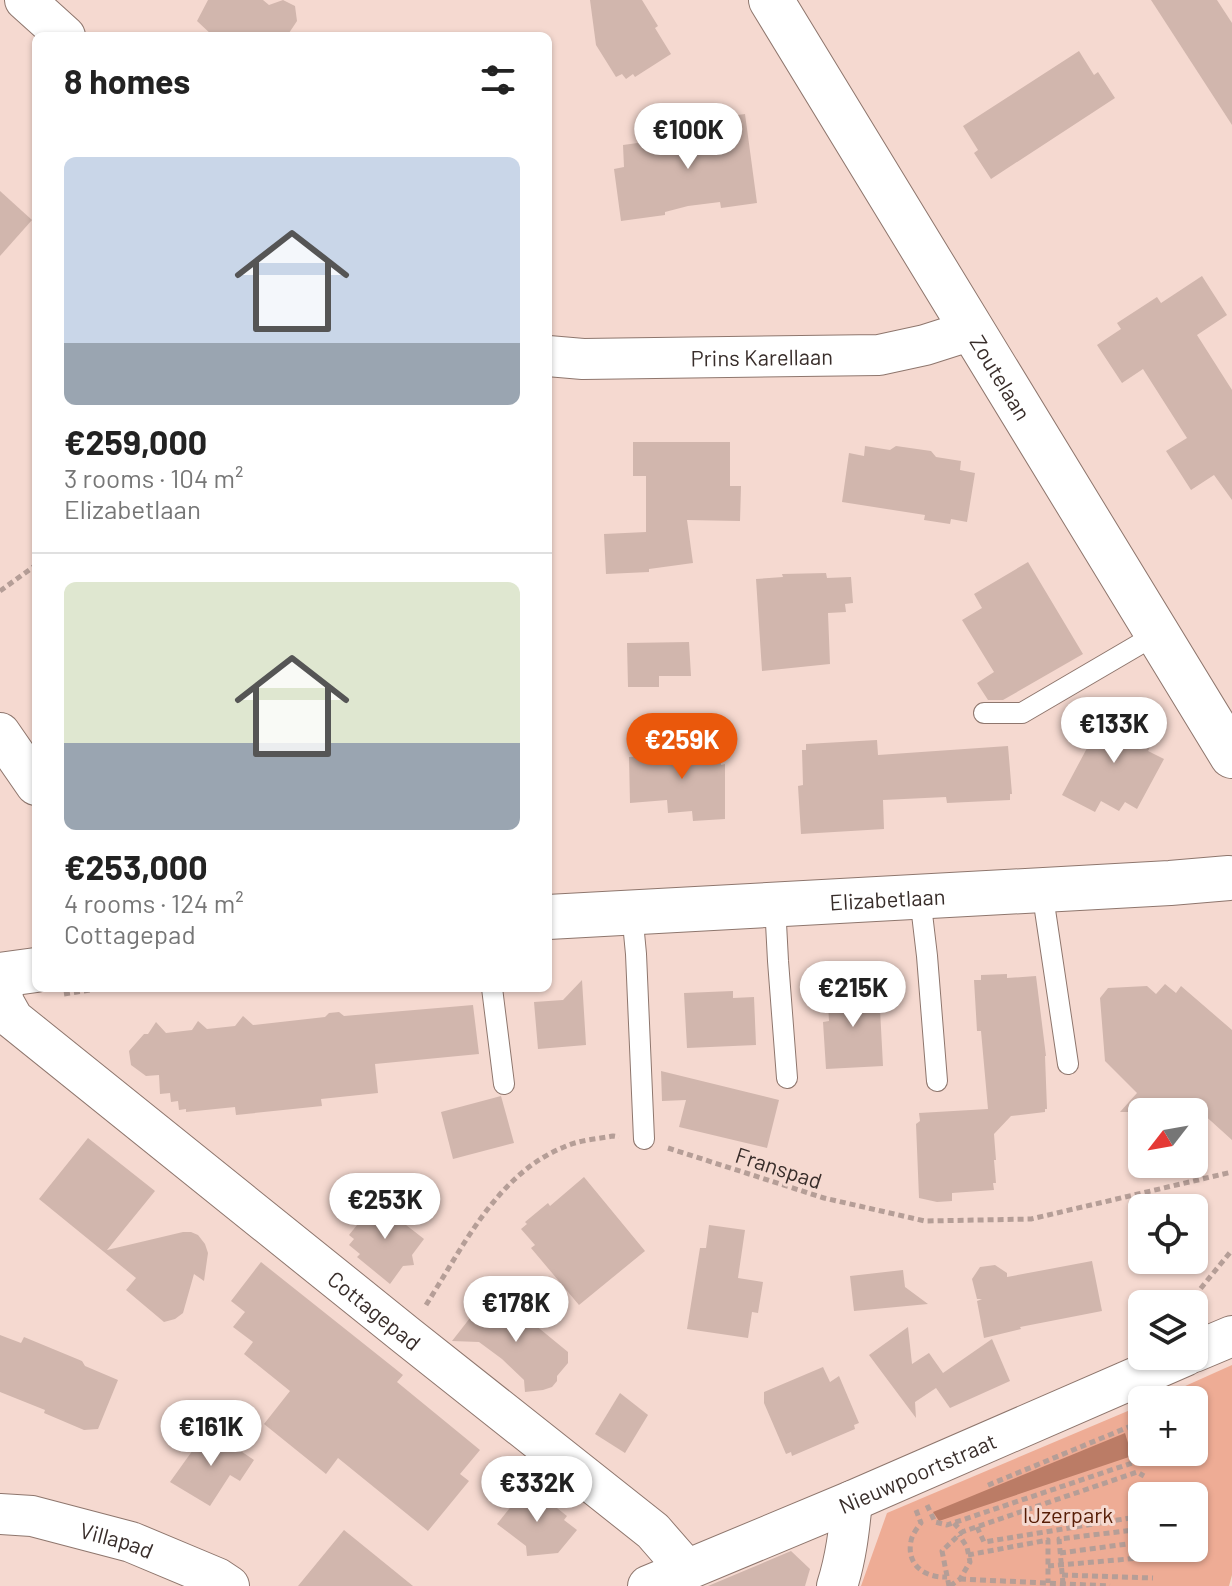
<!DOCTYPE html>
<meta charset="utf-8">
<style>
body{margin:0;font-family:Barlow,sans-serif;background:#f2f2f2;color:#222;height:100vh;display:flex;flex-direction:column;font-size:30px;white-space:nowrap}
*{box-sizing:border-box;margin:0}
p{font-size:26px;color:#767676}
.icon{flex:none;width:44px;height:44px;fill:none;stroke:currentColor;stroke-width:2;stroke-linecap:round;stroke-linejoin:round}
.map{position:relative;flex:1;overflow:hidden}
.details{position:absolute;left:32px;top:32px;width:520px;height:960px;display:flex;flex-direction:column;background:#fff;border-radius:12px;box-shadow:0 2px 6px #0004}
.details>*{flex:none}
.needle{width:52px;rotate:239deg}
.buttons{position:absolute;left:1128px;top:1098px;display:grid;gap:16px}
.buttons a{display:grid;place-items:center;width:80px;height:80px;border-radius:12px;background:#fff;box-shadow:0 2px 6px #0004;font-size:40px}
.price{position:absolute;translate:-50% -68px;padding:0 18px;border-radius:28px;background:#fff;color:#222;font-size:26px;line-height:52px;filter:drop-shadow(0 2px 4px #0008)}
.price::after{content:'';position:absolute;left:50%;top:48px;width:24px;height:18px;margin-left:-12px;background:inherit;clip-path:polygon(0 0,100% 0,50% 100%)}
.price.on{background:#ea580c;color:#fff}
ul{padding:0;list-style:none}
li{display:grid;align-content:center;gap:16px;height:424px;padding:0 32px}
li+li{border-top:2px solid #e0e0e0}
li span{display:grid;place-items:center;height:248px;border-radius:12px;color:#555}
li>.icon{margin-inline-start:auto}
span .icon{width:144px;height:144px;fill:#fffc;stroke-width:1}
li b{font-size:34px}
h2{display:flex;justify-content:space-between;align-items:center;height:96px;padding:0 32px;font-size:34px}
.map>svg:first-child{display:block}
.green{fill:#eeac95;fill-rule:evenodd}
.water{fill:#bb7c66}
.building{fill:#d1b6ad}
.lines{fill:none;stroke-linecap:round;stroke-linejoin:round}
.service-casing{stroke:#8e766d;stroke-width:22}
.minor-casing{stroke:#8e766d;stroke-width:42}
.tertiary-casing{stroke:#8e766d;stroke-width:46}
.path{stroke:#b59e97;stroke-width:5;stroke-dasharray:6 4;stroke-linecap:butt}
.service{stroke:#fff;stroke-width:20}
.minor{stroke:#fff;stroke-width:40}
.tertiary{stroke:#fff;stroke-width:44}
.labels{text-anchor:middle;dominant-baseline:central;stroke-width:6;stroke-linejoin:round;paint-order:stroke}
.street-label{font-size:22px;fill:#382d2a;stroke:#f5d9d0}
.park-label{font-size:22px;fill:#571d06;stroke:#f5d9d0}
</style>
<div class="map">
<svg width="1232" height="1586" viewBox="0 0 1232 1586">
<rect width="100%" height="100%" fill="#f5d9d0"/>
<path class="green" d="M1232 1365V1575L1229 1586H861L887 1513 1142 1405V1452H1194V1400H1154ZM1142 1496H1194V1548H1142Z"/>
<path class="water" d="M1125 1433 1132 1456 939 1521 933 1512Z"/>
<g class="building">
<path d="M208 0H263L269 5 283 0 295 6 297 21 287 36H213L197 21Z"/>
<path d="M590 0H642L658 26 655 28 671 54 635 77 633 74 626 79 622 74 616 77 596 45Z"/>
<path d="M1151 0H1217L1232 23V125Z"/>
<path d="M1079 51 1094 75 1098 72 1115 98 991 179 974 153 978 150 963 126Z"/>
<path d="M745 114 757 203 721 208 720 202 688 206 665 212V215L621 221 614 169 624 167 623 145 702 134 700 120Z"/>
<path d="M0 191 32 220 0 256Z"/>
<path d="M1202 276 1227 315 1197 335 1232 390V500L1214 475 1191 490 1166 451 1187 438 1143 369 1122 383 1097 345 1121 329 1117 323 1157 297 1161 303Z"/>
<path d="M633 442H730V486H741L740 521 687 520 693 563 649 569V572L606 574 604 534 646 532V476H633Z"/>
<path d="M865 446 890 450 896 446 931 451 936 457 961 461 960 470 975 473 967 522 951 519 950 524 924 520 925 515 842 502 849 453 864 456Z"/>
<path d="M1028 562 1083 654 1003 700H988L977 683 994 672 962 620 982 608 974 594Z"/>
<path d="M826 573 827 578 851 577 853 603 845 604 846 612 828 613 830 664 762 671 756 579 783 577 782 574Z"/>
<path d="M689 642 691 676H659V687H628L627 643Z"/>
<path d="M1110 705 1140 721 1134 732 1153 741 1148 751 1164 759 1137 809 1125 802 1119 811 1101 801 1095 812 1062 795Z"/>
<path d="M877 740 878 755 1008 746 1012 794H1010V800L947 803 946 797 883 800 884 829 801 834 798 786 803 785 802 750H806V744Z"/>
<path d="M720 742 721 765 725 764V819L693 821 692 811 668 813 667 800 630 803 629 757 690 753 689 744Z"/>
<path d="M1007 974V978L1036 976 1046 1056H1045L1047 1109H1045V1112L1011 1116 994 1134 996 1160H994L996 1183H993L994 1190 952 1193V1201L937 1202 919 1198 916 1124 920 1121 919 1113 988 1109 981 1031H977L974 980H981V975Z"/>
<path d="M582 980 586 1045 538 1049 534 1002 563 1000Z"/>
<path d="M1165 984 1176 993 1181 986 1232 1030V1140L1201 1112H1120L1137 1093 1105 1061 1100 998 1108 988 1147 986 1156 994Z"/>
<path d="M859 986 860 991 879 990 883 1066 826 1069 823 1022 829 1021 827 988Z"/>
<path d="M733 991V998L754 997 756 1045 687 1048 684 993Z"/>
<path d="M473 1005 479 1054 375 1064 378 1093 321 1099 322 1106 236 1115 235 1107 186 1112V1109L179 1110 178 1101 171 1102 170 1093 160 1094 159 1075 146 1076 131 1065 129 1051 144 1034H148L156 1022 166 1033 192 1030 198 1021 207 1029 235 1026 243 1016 253 1025 325 1017 329 1013 339 1012 344 1016Z"/>
<path d="M661 1071 779 1100 767 1148 679 1127 686 1100 662 1101Z"/>
<path d="M501 1096 514 1143 453 1159 441 1112Z"/>
<path d="M88 1138 155 1191 107 1250 183 1232H191L198 1235 205 1244 208 1253 204 1281 194 1274 183 1313 175 1319 164 1322 126 1290 136 1278 39 1199Z"/>
<path d="M584 1177 645 1251 579 1305 531 1248 535 1245 521 1229 527 1224 525 1222 548 1203 550 1206Z"/>
<path d="M383 1193 392 1214 424 1239 412 1255 414 1265 403 1266 390 1284 357 1257 360 1254 349 1245 354 1239 349 1235Z"/>
<path d="M709 1225 745 1230 738 1278 763 1282 758 1313 752 1312 748 1338 687 1329 700 1248H706Z"/>
<path d="M1092 1261 1102 1311 1020 1327 1021 1329 984 1338 977 1301 982 1299H977L972 1279 980 1267 995 1265 1007 1273V1277Z"/>
<path d="M261 1262 403 1375 397 1382 480 1450 460 1474 469 1481 428 1531 338 1458 326 1474 264 1424 290 1391 244 1354 253 1342 233 1327 245 1312 231 1301Z"/>
<path d="M903 1270 905 1287 928 1304 854 1311 850 1276Z"/>
<path d="M488 1295 511 1312 518 1311 568 1352V1363L557 1376V1381L552 1387 543 1390 525 1392 524 1380 502 1359 479 1342 452 1341Z"/>
<path d="M908 1327 912 1364 929 1353 943 1373 992 1339 1010 1381 950 1408 936 1388 915 1402 916 1418 869 1355Z"/>
<path d="M0 1335 21 1343 24 1337 82 1361 85 1366 118 1380 98 1429 84 1430 44 1413 45 1410 0 1392Z"/>
<path d="M823 1367 830 1382 839 1376 859 1423 854 1425 855 1429 792 1456 791 1452 786 1454 764 1403V1392Z"/>
<path d="M620 1393 648 1415 625 1453 595 1434Z"/>
<path d="M208 1429 254 1460 240 1481 230 1475 210 1506 170 1482Z"/>
<path d="M528 1485 567 1516 564 1520 577 1530 558 1553 527 1556 526 1546 497 1524Z"/>
<path d="M344 1530 413 1586H298Z"/>
<path d="M791 1551 810 1569 805 1586H708Z"/>
</g>
<g class="lines">
<defs>
<g id="service">
<path d="M984 713H1022L1157 634"/>
<path d="M1042 890 1068 1064"/>
<path d="M920 897 927 956 937 1081"/>
<path d="M775 904 778 961 787 1078"/>
<path d="M632 912 636 954 644 1139"/>
<path d="M492 988 504 1084"/>
</g>
<g id="minor">
<path d="M25 0 65 36"/>
<path id="s1" d="M548 356 583 359 879 355 925 345 972 330"/>
<path d="M0 733 36 785"/>
<path id="s2" d="M0 984 4 1003 13 1019 407 1336 653 1531 687 1570"/>
<path d="M1194 1352 1232 1336"/>
<path id="s3" d="M0 1514 32 1516 131 1542 217 1578 229 1586"/>
<path id="s4" d="M648 1586 852 1501 1185 1356"/>
<path d="M837 1586C846 1558 849 1531 852 1501"/>
</g>
<g id="tertiary">
<path id="s5" d="M771 0 1232 756"/>
<path id="s6" d="M548 917 1170 883 1229 878"/>
<path d="M0 975 36 970"/>
</g>
</defs>
<use href="#service" class="service-casing"/>
<use href="#minor" class="minor-casing"/>
<use href="#tertiary" class="tertiary-casing"/>
<g class="path">
<path d="M0 591 36 565"/>
<path d="M64 994 104 988"/>
<path d="M668 1148 824 1198 925 1221 1031 1219 1232 1172"/>
<path d="M1188 1304 1232 1250"/>
<path d="M426 1305C463 1247 497 1174 564 1147 579 1140 597 1139 613 1136L619 1137"/>
<path d="M927 1505 935 1522 947 1525 1141 1460 1131 1426 986 1486"/>
<path d="M916 1510 921 1523C917 1528 912 1535 911 1541 906 1565 925 1578 947 1577"/>
<path d="M954 1523 962 1532 1137 1472 1144 1476"/>
<path d="M977 1527 984 1542 1142 1516"/>
<path d="M1060 1553 1142 1542"/>
<path d="M968 1555 1048 1540V1583"/>
<path d="M1048 1566 1151 1557"/>
<path d="M1062 1575 1153 1578"/>
<path d="M960 1579 1110 1586"/>
<path d="M1063 1584 1059 1539 1142 1529"/>
<path d="M949 1586 942 1551 962 1532"/>
<path d="M950 1586 960 1579 970 1562 967 1547 959 1535"/>
</g>
<use href="#service" class="service"/>
<use href="#minor" class="minor"/>
<use href="#tertiary" class="tertiary"/>
</g>
<g class="labels">
<g class="street-label">
<text stroke="none"><textPath href="#s1" startOffset="214">Prins Karellaan</textPath></text>
<text stroke="none"><textPath href="#s5" startOffset="442">Zoutelaan</textPath></text>
<text stroke="none"><textPath href="#s6" startOffset="340">Elizabetlaan</textPath></text>
<text transform="translate(779 1167) rotate(18)">Franspad</text>
<text stroke="none"><textPath href="#s2" startOffset="502">Cottagepad</textPath></text>
<text stroke="none"><textPath href="#s4" startOffset="292">Nieuwpoortstraat</textPath></text>
<text stroke="none"><textPath href="#s3" startOffset="120">Villapad</textPath></text>
</g>
<g class="park-label">
<text x="1068" y="1514">IJzerpark</text>
</g>
</g>
</svg>
<div class="buttons">
<a><svg class="needle" viewBox="-14 -14 28 28"><path d="M0-13l5 13h-10z" fill="#e53935"/><path d="M0 13l5-13h-10z" fill="#767676"/></svg></a>
<a><svg class="icon" aria-label="locate" viewBox="0 0 24 24"><circle cx="12" cy="12" r="6"/><path d="M12 2v4M12 18v4M2 12h4M18 12h4"/></svg></a>
<a><svg class="icon" aria-label="layers" viewBox="0 0 24 24"><path d="M12 4l9 5-9 5-9-5zM3 14l9 5 9-5"/></svg></a>
<a>+</a>
<a>−</a>
</div>
<b class="price" style="left:688px;top:171px">€100K</b>
<b class="price" style="left:1114px;top:765px">€133K</b>
<b class="price on" style="left:682px;top:781px">€259K</b>
<b class="price" style="left:853px;top:1029px">€215K</b>
<b class="price" style="left:385px;top:1241px">€253K</b>
<b class="price" style="left:516px;top:1344px">€178K</b>
<b class="price" style="left:211px;top:1468px">€161K</b>
<b class="price" style="left:537px;top:1524px">€332K</b>
<section class="details">
<h2>8 homes<svg class="icon" aria-label="filters" viewBox="0 0 24 24"><path d="M4 7h16M4 17h16"/><circle cx="9" cy="7" r="2"/><circle cx="15" cy="17" r="2"/></svg></h2>
<ul>
<li><span style="background:linear-gradient(#c9d6e8 75%,#9aa5b1 0)"><svg class="icon" aria-label="home" viewBox="0 0 24 24"><path d="M3 11l9-7 9 7M6 9v11h12V9"/></svg></span><div><b>€259,000</b><p>3 rooms · 104 m²</p><p>Elizabetlaan</p></div></li>
<li><span style="background:linear-gradient(#dfe7d0 65%,#9aa5b1 0)"><svg class="icon" aria-label="home" viewBox="0 0 24 24"><path d="M3 11l9-7 9 7M6 9v11h12V9"/></svg></span><div><b>€253,000</b><p>4 rooms · 124 m²</p><p>Cottagepad</p></div></li>
</ul>
</section>
</div>
